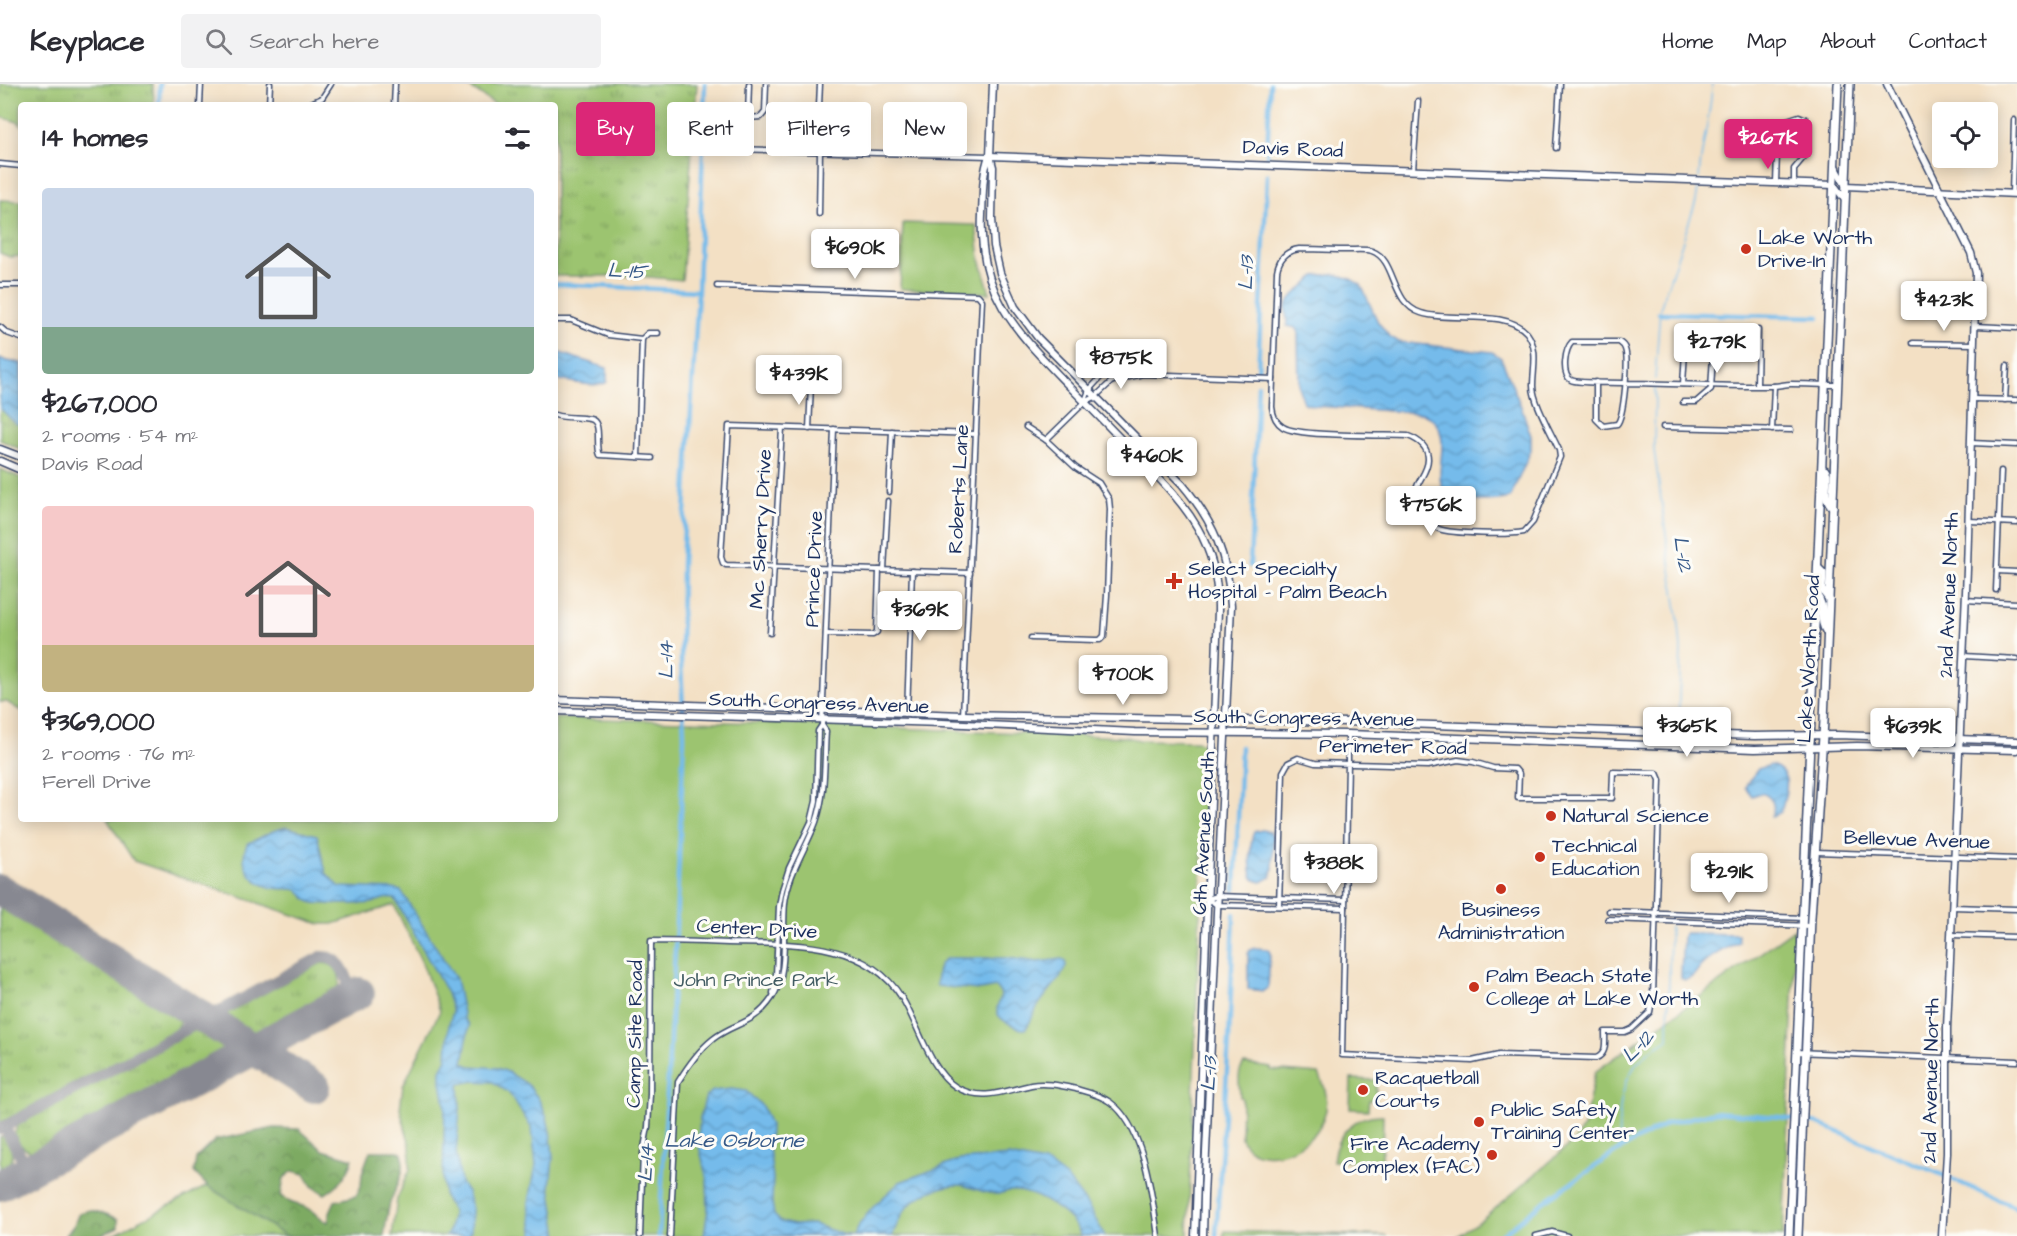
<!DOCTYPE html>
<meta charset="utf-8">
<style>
body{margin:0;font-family:"Architects Daughter",sans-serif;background:#f2f2f3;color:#2b2b33;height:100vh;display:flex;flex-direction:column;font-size:22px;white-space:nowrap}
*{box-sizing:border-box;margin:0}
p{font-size:20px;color:#7c7c81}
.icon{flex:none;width:33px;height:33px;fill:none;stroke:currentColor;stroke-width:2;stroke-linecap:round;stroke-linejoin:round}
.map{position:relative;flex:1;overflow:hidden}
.sheet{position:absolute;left:18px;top:18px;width:540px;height:720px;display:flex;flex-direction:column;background:#fff;border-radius:6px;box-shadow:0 3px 15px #0003}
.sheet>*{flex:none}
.guide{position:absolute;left:576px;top:18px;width:570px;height:54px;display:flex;gap:12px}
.tools{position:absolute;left:1932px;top:18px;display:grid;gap:12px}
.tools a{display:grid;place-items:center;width:66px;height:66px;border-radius:6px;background:#fff;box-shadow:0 3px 15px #0003;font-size:30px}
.price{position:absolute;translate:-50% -51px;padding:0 14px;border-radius:6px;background:#fff;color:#222;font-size:20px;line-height:39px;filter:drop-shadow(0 2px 3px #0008)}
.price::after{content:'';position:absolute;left:50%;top:36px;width:18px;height:14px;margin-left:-9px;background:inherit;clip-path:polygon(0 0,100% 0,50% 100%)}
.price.selected{background:#db2777;color:#fff}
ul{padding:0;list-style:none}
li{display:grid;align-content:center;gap:12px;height:318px;padding:0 24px}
li span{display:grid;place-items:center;height:186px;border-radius:6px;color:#555}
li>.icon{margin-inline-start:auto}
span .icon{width:108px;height:108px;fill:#fffc;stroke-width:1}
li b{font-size:26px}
h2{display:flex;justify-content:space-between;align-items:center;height:72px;padding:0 24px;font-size:26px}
.chip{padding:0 21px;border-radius:6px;background:#fff;box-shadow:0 3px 15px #0003;font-size:21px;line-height:54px}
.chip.selected{background:#db2777;color:#fff}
header{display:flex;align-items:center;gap:36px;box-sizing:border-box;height:84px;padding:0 30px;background:#fff;border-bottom:2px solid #e1e1e2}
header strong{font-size:28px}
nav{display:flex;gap:33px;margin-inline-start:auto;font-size:21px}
.search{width:420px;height:54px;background:#f2f2f3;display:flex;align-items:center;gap:15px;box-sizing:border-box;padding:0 21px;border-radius:6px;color:#7c7c81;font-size:22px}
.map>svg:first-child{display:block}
.grass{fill:url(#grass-tufts);stroke:#5c7a67;stroke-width:1.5}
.forest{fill:url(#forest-crowns);stroke:#4c6c60;stroke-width:1.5}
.green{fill:#9cc470;stroke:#5c7a67;stroke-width:1.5}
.water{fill:url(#water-waves);stroke:#4875a4;stroke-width:1.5}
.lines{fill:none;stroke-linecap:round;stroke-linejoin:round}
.stream{stroke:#74bbeb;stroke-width:1.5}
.canal{stroke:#74bbeb;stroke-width:4.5}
.taxiway{stroke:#878891;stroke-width:12}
.runway{stroke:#878891;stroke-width:32}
.street-casing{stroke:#3b4a6d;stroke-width:7}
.secondary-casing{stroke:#3b4a6d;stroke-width:9}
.primary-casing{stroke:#3b4a6d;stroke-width:10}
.street{stroke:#fff;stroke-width:4}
.secondary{stroke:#fff;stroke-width:6}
.primary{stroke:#fff;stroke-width:7}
.poi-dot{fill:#c8321e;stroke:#fdfcf7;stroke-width:2}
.labels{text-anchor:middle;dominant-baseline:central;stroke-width:6;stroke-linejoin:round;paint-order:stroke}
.street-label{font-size:20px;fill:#1b2f5e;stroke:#fdfcf7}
.poi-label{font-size:20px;fill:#1b2f5e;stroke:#fdfcf7;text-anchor:start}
.park-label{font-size:20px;fill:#425c63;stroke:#fdfcf7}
.water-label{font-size:21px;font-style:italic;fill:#365988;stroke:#fdfcf7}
</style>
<header>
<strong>Keyplace</strong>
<div class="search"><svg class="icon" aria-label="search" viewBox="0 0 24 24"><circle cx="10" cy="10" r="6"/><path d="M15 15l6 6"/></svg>Search here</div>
<nav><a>Home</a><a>Map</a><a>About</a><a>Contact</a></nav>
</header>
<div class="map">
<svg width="2017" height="1152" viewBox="0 0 2017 1152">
<defs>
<pattern id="grass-tufts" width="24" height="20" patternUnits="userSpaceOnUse" patternTransform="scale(1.5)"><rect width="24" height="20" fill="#9cc470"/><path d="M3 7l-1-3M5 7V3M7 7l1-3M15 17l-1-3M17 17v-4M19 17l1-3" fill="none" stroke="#7ea05f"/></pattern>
<pattern id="forest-crowns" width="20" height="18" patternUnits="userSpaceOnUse" patternTransform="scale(1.5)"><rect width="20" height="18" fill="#7daa62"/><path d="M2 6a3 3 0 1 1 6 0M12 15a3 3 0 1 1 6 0" fill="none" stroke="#668b54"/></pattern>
<pattern id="water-waves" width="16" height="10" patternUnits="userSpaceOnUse" patternTransform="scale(1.5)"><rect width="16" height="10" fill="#74bbeb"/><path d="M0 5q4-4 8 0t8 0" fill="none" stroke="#5e98c2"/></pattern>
</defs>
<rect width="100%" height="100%" fill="#fdfcf7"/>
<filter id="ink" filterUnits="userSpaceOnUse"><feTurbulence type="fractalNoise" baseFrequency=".0167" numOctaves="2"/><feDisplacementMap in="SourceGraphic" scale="12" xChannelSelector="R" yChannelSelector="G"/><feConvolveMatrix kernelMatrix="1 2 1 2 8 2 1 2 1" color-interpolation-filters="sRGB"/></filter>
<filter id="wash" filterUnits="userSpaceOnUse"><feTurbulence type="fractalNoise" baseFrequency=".008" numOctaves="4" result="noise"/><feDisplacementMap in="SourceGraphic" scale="24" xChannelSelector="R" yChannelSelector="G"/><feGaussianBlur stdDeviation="1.35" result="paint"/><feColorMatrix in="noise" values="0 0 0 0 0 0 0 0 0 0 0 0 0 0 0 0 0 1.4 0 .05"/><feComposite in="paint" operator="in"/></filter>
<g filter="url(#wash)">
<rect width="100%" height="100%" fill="#f3e0c4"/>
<g class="grass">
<path d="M0 0H153L154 21H21V41L18 38 0 33Z"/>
<path d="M464 0H697L682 196 638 192H555V21H496Z"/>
<path d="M0 116 21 117V172L10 173 0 169Z"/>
<path d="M0 274 6 277 21 279V365L0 356Z"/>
<path d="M0 816 179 928C182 934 181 939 177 945L0 1039Z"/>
<path d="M321 879C340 879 345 899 333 912L252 955 225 937 223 931Z"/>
<path d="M195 945H202L234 962 35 1069C21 1065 7 1052 21 1038Z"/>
<path d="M0 1053H4C12 1063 14 1070 10 1082L0 1088Z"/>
</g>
<g class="forest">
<path d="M274 1044 299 1045 323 1066 353 1075C347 1091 340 1101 325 1110L312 1102 305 1090 293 1087 284 1094 281 1111C295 1124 294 1117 307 1124 315 1128 319 1135 328 1138L330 1128 335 1117 356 1112 361 1102 362 1089 370 1067H398L402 1069C407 1088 396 1102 390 1119 387 1130 386 1141 384 1152H286L207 1102 194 1088 196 1074 215 1056Z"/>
<path d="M90 1126 106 1130 118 1135V1143L99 1152H65L74 1141 79 1129Z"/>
</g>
<g class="green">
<path d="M903 139 976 141 980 175 990 209 900 205Z"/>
<path d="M0 385 21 394V627L7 618H0Z"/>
<path d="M555 634 769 639 1126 653 1140 656 1197 657 1206 663 1188 1152H392L397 1115 410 1085V1061L400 1025 403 1002 440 927 422 879 394 821 333 840H320L134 777 107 735H555Z"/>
<path d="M1794 845 1795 865 1783 1152H1458L1483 1135 1575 1056 1584 1042 1595 988Z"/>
<path d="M1244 980 1271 984V986L1319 990C1354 1057 1257 1094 1241 1054L1242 1014 1240 1013C1240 1000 1236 990 1244 980Z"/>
<path d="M1351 995 1376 996V1016H1369L1368 1026 1350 1025Z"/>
<path d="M1383 1031 1382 1076 1379 1078 1333 1077C1336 1049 1355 1030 1383 1031Z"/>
<path d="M207 1102 286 1152H110Z"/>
<path d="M1225 1147 1388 1152H1223Z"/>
</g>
<g class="water">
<path d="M1333 190 1349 194 1361 201 1378 238 1389 252 1399 258 1492 268 1501 274 1522 325 1531 352V366L1510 414C1499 417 1488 417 1477 417 1411 419 1459 363 1434 337 1431 334 1426 331 1422 329L1314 322 1304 319 1299 305 1298 248 1297 244 1287 242 1286 223 1290 215 1315 192Z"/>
<path d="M557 268 607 284V298C596 305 568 297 555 295Z"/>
<path d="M0 274 6 277 21 279V340H16L0 324Z"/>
<path d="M1771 681C1794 688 1786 710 1781 728L1772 733 1771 732C1777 722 1772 712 1761 709L1752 712 1745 703 1758 685Z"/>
<path d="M286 743 317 751 326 789 340 803 393 805 401 807 456 895 464 935 469 941 463 979 470 982 497 984 508 988 527 1000 538 1014 547 1034 551 1053 553 1074 550 1102 558 1152H534L529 1119 536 1081 532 1044 509 1009 493 998 474 997 459 1000 460 1025 456 1068 461 1099 467 1108 472 1125 471 1147 467 1152H446L449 1147 453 1128 444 1112 443 1094 445 1020 441 998V987L447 974 449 940 453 928 447 909 395 815C383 813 382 816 372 819 364 820 318 821 311 818 306 816 301 809 298 805 290 805 280 805 273 804 251 799 238 781 247 760L273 747Z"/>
<path d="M1262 746 1270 748 1273 753V786L1271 793 1262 798C1258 797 1255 797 1253 794 1249 787 1250 755 1254 748Z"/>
<path d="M1685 849 1738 850 1739 858C1724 865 1710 872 1699 884 1695 890 1692 895 1685 896L1681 894V891L1683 852Z"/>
<path d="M1255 864 1268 865 1270 869 1268 904 1263 907 1248 905V870L1250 866Z"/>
<path d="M948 874H1007L1038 878 1062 875 1066 878V882C1059 900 1042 911 1034 929 1031 935 1030 940 1025 945H1021C1013 941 997 936 997 926 997 921 1001 915 1001 910L996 903 980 906 937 902C936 891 937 878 948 874Z"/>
<path d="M731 1005 746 1007 762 1022 770 1041 769 1064 773 1094 772 1118 774 1131 781 1138 794 1141 813 1140 845 1151H853L859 1140 875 1121 900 1098 960 1076 1009 1072 1048 1080 1068 1095 1088 1122 1105 1152H1081C1074 1130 1033 1105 1010 1107 1006 1107 1001 1110 997 1110 985 1110 973 1103 961 1101 947 1100 928 1107 917 1115 902 1124 899 1137 892 1152H704L708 1125 707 1094 698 1058 700 1034 706 1012 713 1007Z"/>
</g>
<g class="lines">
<g class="stream">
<path d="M1699 94C1701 61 1711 33 1712 0"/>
<path d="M1655 295 1660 225 1696 117 1699 99"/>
<path d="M1655 303 1654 366 1679 541 1681 564 1678 641"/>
<path d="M1619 1066C1618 1031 1618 996 1645 971 1652 965 1661 960 1668 955L1670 842"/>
</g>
<g class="canal">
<path d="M159 21 160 0"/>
<path d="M1267 75 1270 0"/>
<path d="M555 200 698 207"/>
<path d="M1659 229 1819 233"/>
<path d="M1258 289 1267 91"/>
<path d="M1250 482 1258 301"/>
<path d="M1235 806 1241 663"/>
<path d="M659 1152 675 866 684 653 681 578 682 479 698 207 705 0"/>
<path d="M1216 1152 1229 956 1234 830"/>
<path d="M1500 1152 1542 1119 1619 1066 1666 1040 1715 1028 1779 1033 1814 1038 1938 1089 2017 1124"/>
</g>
<g class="taxiway">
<path d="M183 920C190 929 192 937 184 946"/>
<path d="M4 1043 29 1086"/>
<path d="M0 1045 321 873C342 871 349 897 352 913"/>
</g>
<g class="runway">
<path d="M0 806 314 1003"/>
<path d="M0 1101 359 909"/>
</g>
</g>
</g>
<g filter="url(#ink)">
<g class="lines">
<defs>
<g id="street">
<path d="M200 21 201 0"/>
<path d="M269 21 270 0"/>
<path d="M307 21 322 14 331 0"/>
<path d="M394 21 395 0"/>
<path d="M748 34 761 33 765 28 766 0"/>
<path d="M1556 64 1560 0"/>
<path d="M732 65 989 72"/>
<path d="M747 65 749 0"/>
<path d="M817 66 820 0"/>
<path d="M0 80 21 82"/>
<path d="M1413 86 1418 17"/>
<path d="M1776 99 1778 39 1799 32 1806 35 1804 73 1794 85V100"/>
<path d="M2012 110 2014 36"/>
<path d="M819 130 820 67"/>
<path d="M1299 165C1315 165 1332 166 1349 166 1356 166 1365 165 1372 167 1397 176 1390 219 1421 229 1451 239 1505 224 1527 249 1539 265 1533 285 1533 302 1533 318 1552 350 1559 366L1560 373 1533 438 1524 448C1510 451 1452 450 1439 445 1429 441 1414 426 1414 414 1414 399 1428 390 1428 375 1428 363 1419 356 1408 352 1384 351 1298 353 1283 343 1275 338 1273 331 1272 323L1277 187C1279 175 1286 167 1299 165Z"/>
<path d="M0 201H21"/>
<path d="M717 202 978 211 982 216 963 631"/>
<path d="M555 236H571L608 251 642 255"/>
<path d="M1976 242 2017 244"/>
<path d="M0 243 7 249 21 254"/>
<path d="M1913 259 1974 260"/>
<path d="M1596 298V335L1603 342 1617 340C1624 333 1629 275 1625 265 1624 261 1622 260 1619 258H1572C1565 265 1561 290 1571 296 1578 300 1615 298 1625 299 1674 299 1724 303 1773 302 1779 302 1785 300 1791 300 1806 300 1821 301 1837 301"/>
<path d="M1683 300 1686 251"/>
<path d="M1757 301 1758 246"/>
<path d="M1973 315 2017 316"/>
<path d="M2005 316 2007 282"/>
<path d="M1085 317 1089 306 1110 283C1119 282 1134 285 1142 289"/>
<path d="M1683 318H1696L1711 305 1714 255"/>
<path d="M555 331C567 335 578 332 590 335 603 337 595 361 600 371L652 374"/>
<path d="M1026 343 1046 356 1076 384 1099 399 1109 415 1110 425 1107 511 1104 552 1100 556H1095L1031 554"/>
<path d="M1663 343 1791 346"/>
<path d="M809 345 811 301"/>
<path d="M1772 346 1774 302"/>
<path d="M1046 356 1085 318 1095 313 1111 298 1116 296 1143 290 1273 295"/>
<path d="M1971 359 2017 361"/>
<path d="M638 373 642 255 648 249H658"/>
<path d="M889 408 892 347"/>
<path d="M1969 437 2017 439"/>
<path d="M884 486 888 417"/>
<path d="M1997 487 2017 488"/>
<path d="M970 489 726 481 723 479 721 473 729 342 976 350"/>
<path d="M1996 506 2001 387"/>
<path d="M1965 516 2017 519"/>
<path d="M770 549 782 344"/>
<path d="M826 550 873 551 877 548 879 486"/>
<path d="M1964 572 2017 575"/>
<path d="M907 629 912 487"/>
<path d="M1816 768 2017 775"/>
<path d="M1208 815 1217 821 1345 824"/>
<path d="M1208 815 1217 812 1345 816"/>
<path d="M1279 822 1283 688 1288 679 1298 674 1315 679 1428 682 1458 676 1473 678 1493 684 1515 685 1519 690 1518 714H1612L1613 688 1657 689 1660 696 1653 911 1650 928 1632 945 1625 948H1605C1605 959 1607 970 1596 974L1499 971 1472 977 1342 971 1348 679V650"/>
<path d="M1953 823 2017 825"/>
<path d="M1609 827 1804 834"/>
<path d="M1608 835 1811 842"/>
<path d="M1952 851 2017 853"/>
<path d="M773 909 776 891 779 822 782 806 789 784 811 738 816 717 818 647 822 641"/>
<path d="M1796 968 2017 977"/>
<path d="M640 1152 643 1069 648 1043 650 1010 651 857C677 857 703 858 728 859 789 860 866 855 902 914 918 940 930 987 956 1003 982 1018 1004 1007 1031 1001 1045 998 1062 1002 1076 1005 1087 1008 1100 1011 1110 1018 1145 1043 1152 1112 1158 1152"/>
<path d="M670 1152 678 998C687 983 699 966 713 955 735 938 754 941 772 914 789 889 782 848 785 819 788 790 806 765 816 738 826 710 824 677 826 647L822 641 834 345"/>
<path d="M1536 1152 1552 1148 1567 1152"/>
</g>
<g id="secondary">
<path d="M993 0 990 72 993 83 992 135 994 162 1000 189 1015 223 1038 254 1182 400C1214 438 1228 472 1231 522L1204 1112 1203 1152"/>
<path d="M1887 0 1971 169 1976 189 1967 485 1947 944V1069L1942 1152"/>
<path d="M989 72C982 91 983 111 982 131 978 209 1015 246 1066 299 1092 325 1117 351 1142 377 1187 422 1219 459 1218 526L1195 1152"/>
<path d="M990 72 1834 101 1845 116"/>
<path d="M1835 82 1846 102 2017 110"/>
<path d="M0 365 21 373"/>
<path d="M0 377 21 386"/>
<path d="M555 616 963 631 1348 638 1754 652 1837 651 2017 657"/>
<path d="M555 627 942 639 1135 648 1348 650 1755 665 1857 662 2017 666"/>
</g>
<g id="primary">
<path d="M1822 385 1825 386 1827 390C1827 401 1823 416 1833 423"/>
<path d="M1818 484 1823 489 1822 506 1829 515"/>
<path d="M1816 510C1828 526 1817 533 1827 549"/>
<path d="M1789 1152 1838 0"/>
<path d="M1798 1152 1811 834 1824 637 1850 0"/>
</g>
</defs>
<use href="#street" class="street-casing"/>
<use href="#secondary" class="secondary-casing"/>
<use href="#primary" class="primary-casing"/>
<use href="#street" class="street"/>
<use href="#secondary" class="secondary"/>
<use href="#primary" class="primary"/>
</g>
</g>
<g class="poi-dot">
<circle cx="1746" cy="165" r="6"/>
<path d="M1171 488h6v6h6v6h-6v6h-6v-6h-6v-6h6z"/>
<circle cx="1551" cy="732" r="6"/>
<circle cx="1540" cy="773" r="6"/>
<circle cx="1501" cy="805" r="6"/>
<circle cx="1474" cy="903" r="6"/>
<circle cx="1363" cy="1006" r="6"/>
<circle cx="1479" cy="1038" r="6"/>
<circle cx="1492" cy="1071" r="6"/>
</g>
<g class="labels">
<g class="street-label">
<text transform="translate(1293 65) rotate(2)">Davis Road</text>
<text transform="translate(959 405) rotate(-87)">Roberts Lane</text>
<text transform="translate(761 445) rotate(-87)">Mc Sherry Drive</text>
<text transform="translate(814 485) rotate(-88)">Prince Drive</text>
<text transform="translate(1949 511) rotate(-88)">2nd Avenue North</text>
<text transform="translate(1809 575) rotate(-87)">Lake Worth Road</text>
<text transform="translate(819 619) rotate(2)">South Congress Avenue</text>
<text transform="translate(1304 634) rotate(1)">South Congress Avenue</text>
<text transform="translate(1393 663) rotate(1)">Perimeter Road</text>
<text transform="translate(1204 749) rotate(-87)">6th Avenue South</text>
<text transform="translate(1917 756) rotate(2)">Bellevue Avenue</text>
<text transform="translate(757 845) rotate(3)">Center Drive</text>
<text transform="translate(635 950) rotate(-89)">Camp Site Road</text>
<text transform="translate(1931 997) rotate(-89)">2nd Avenue North</text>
</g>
<g class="poi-label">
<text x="1758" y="154">Lake Worth<tspan x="1758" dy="23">Drive-In</tspan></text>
<text x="1188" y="485">Select Specialty<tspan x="1188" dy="23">Hospital - Palm Beach</tspan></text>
<text x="1563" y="732">Natural Science</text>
<text x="1552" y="762">Technical<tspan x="1552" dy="23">Education</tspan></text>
<text x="1501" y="826" text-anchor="middle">Business<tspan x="1501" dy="23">Administration</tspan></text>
<text x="1486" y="892">Palm Beach State<tspan x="1486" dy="23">College at Lake Worth</tspan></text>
<text x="1375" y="994">Racquetball<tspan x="1375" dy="23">Courts</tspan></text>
<text x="1491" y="1026">Public Safety<tspan x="1491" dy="23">Training Center</tspan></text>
<text x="1480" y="1060" text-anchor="end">Fire Academy<tspan x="1480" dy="23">Complex (FAC)</tspan></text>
</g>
<g class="park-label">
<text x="756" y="896">John Prince Park</text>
</g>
<g class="water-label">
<text transform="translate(627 187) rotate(3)">L-15</text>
<text transform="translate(1246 189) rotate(-88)">L-13</text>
<text transform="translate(1683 470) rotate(82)">L-12</text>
<text transform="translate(666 576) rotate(-91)">L-14</text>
<text transform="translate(1638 962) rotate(-45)">L-12</text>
<text transform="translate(1209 990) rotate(-87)">L-13</text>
<text x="734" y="1056">Lake Osborne</text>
<text transform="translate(646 1079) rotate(-87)">L-14</text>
</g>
</g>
</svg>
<div class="tools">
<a><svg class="icon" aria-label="locate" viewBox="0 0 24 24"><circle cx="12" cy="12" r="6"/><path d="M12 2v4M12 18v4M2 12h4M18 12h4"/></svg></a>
</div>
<b class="price selected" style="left:1768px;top:86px">$267K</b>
<b class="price" style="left:855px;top:196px">$690K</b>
<b class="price" style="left:1944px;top:248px">$423K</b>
<b class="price" style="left:1717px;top:290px">$279K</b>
<b class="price" style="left:1121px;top:306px">$875K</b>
<b class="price" style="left:799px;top:322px">$439K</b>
<b class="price" style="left:1152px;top:404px">$460K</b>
<b class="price" style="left:1431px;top:453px">$756K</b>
<b class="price" style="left:920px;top:558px">$369K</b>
<b class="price" style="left:1123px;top:622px">$700K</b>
<b class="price" style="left:1687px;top:674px">$365K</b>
<b class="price" style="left:1913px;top:675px">$639K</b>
<b class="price" style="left:1334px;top:811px">$388K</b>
<b class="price" style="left:1729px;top:820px">$291K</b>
<div class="guide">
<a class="chip selected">Buy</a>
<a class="chip">Rent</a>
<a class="chip">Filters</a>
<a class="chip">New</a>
</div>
<section class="sheet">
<h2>14 homes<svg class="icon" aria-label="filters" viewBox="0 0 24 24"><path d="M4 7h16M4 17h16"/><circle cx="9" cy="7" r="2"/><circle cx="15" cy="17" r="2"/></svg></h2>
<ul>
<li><span style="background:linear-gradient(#c9d6e8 75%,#7fa58c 0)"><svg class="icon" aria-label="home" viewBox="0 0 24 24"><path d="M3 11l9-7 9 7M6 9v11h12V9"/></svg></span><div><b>$267,000</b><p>2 rooms · 54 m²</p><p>Davis Road</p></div></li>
<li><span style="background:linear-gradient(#f6c9c9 75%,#c2b280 0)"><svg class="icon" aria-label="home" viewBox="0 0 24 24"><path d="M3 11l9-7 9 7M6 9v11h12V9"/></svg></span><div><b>$369,000</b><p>2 rooms · 76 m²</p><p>Ferell Drive</p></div></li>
</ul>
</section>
</div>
